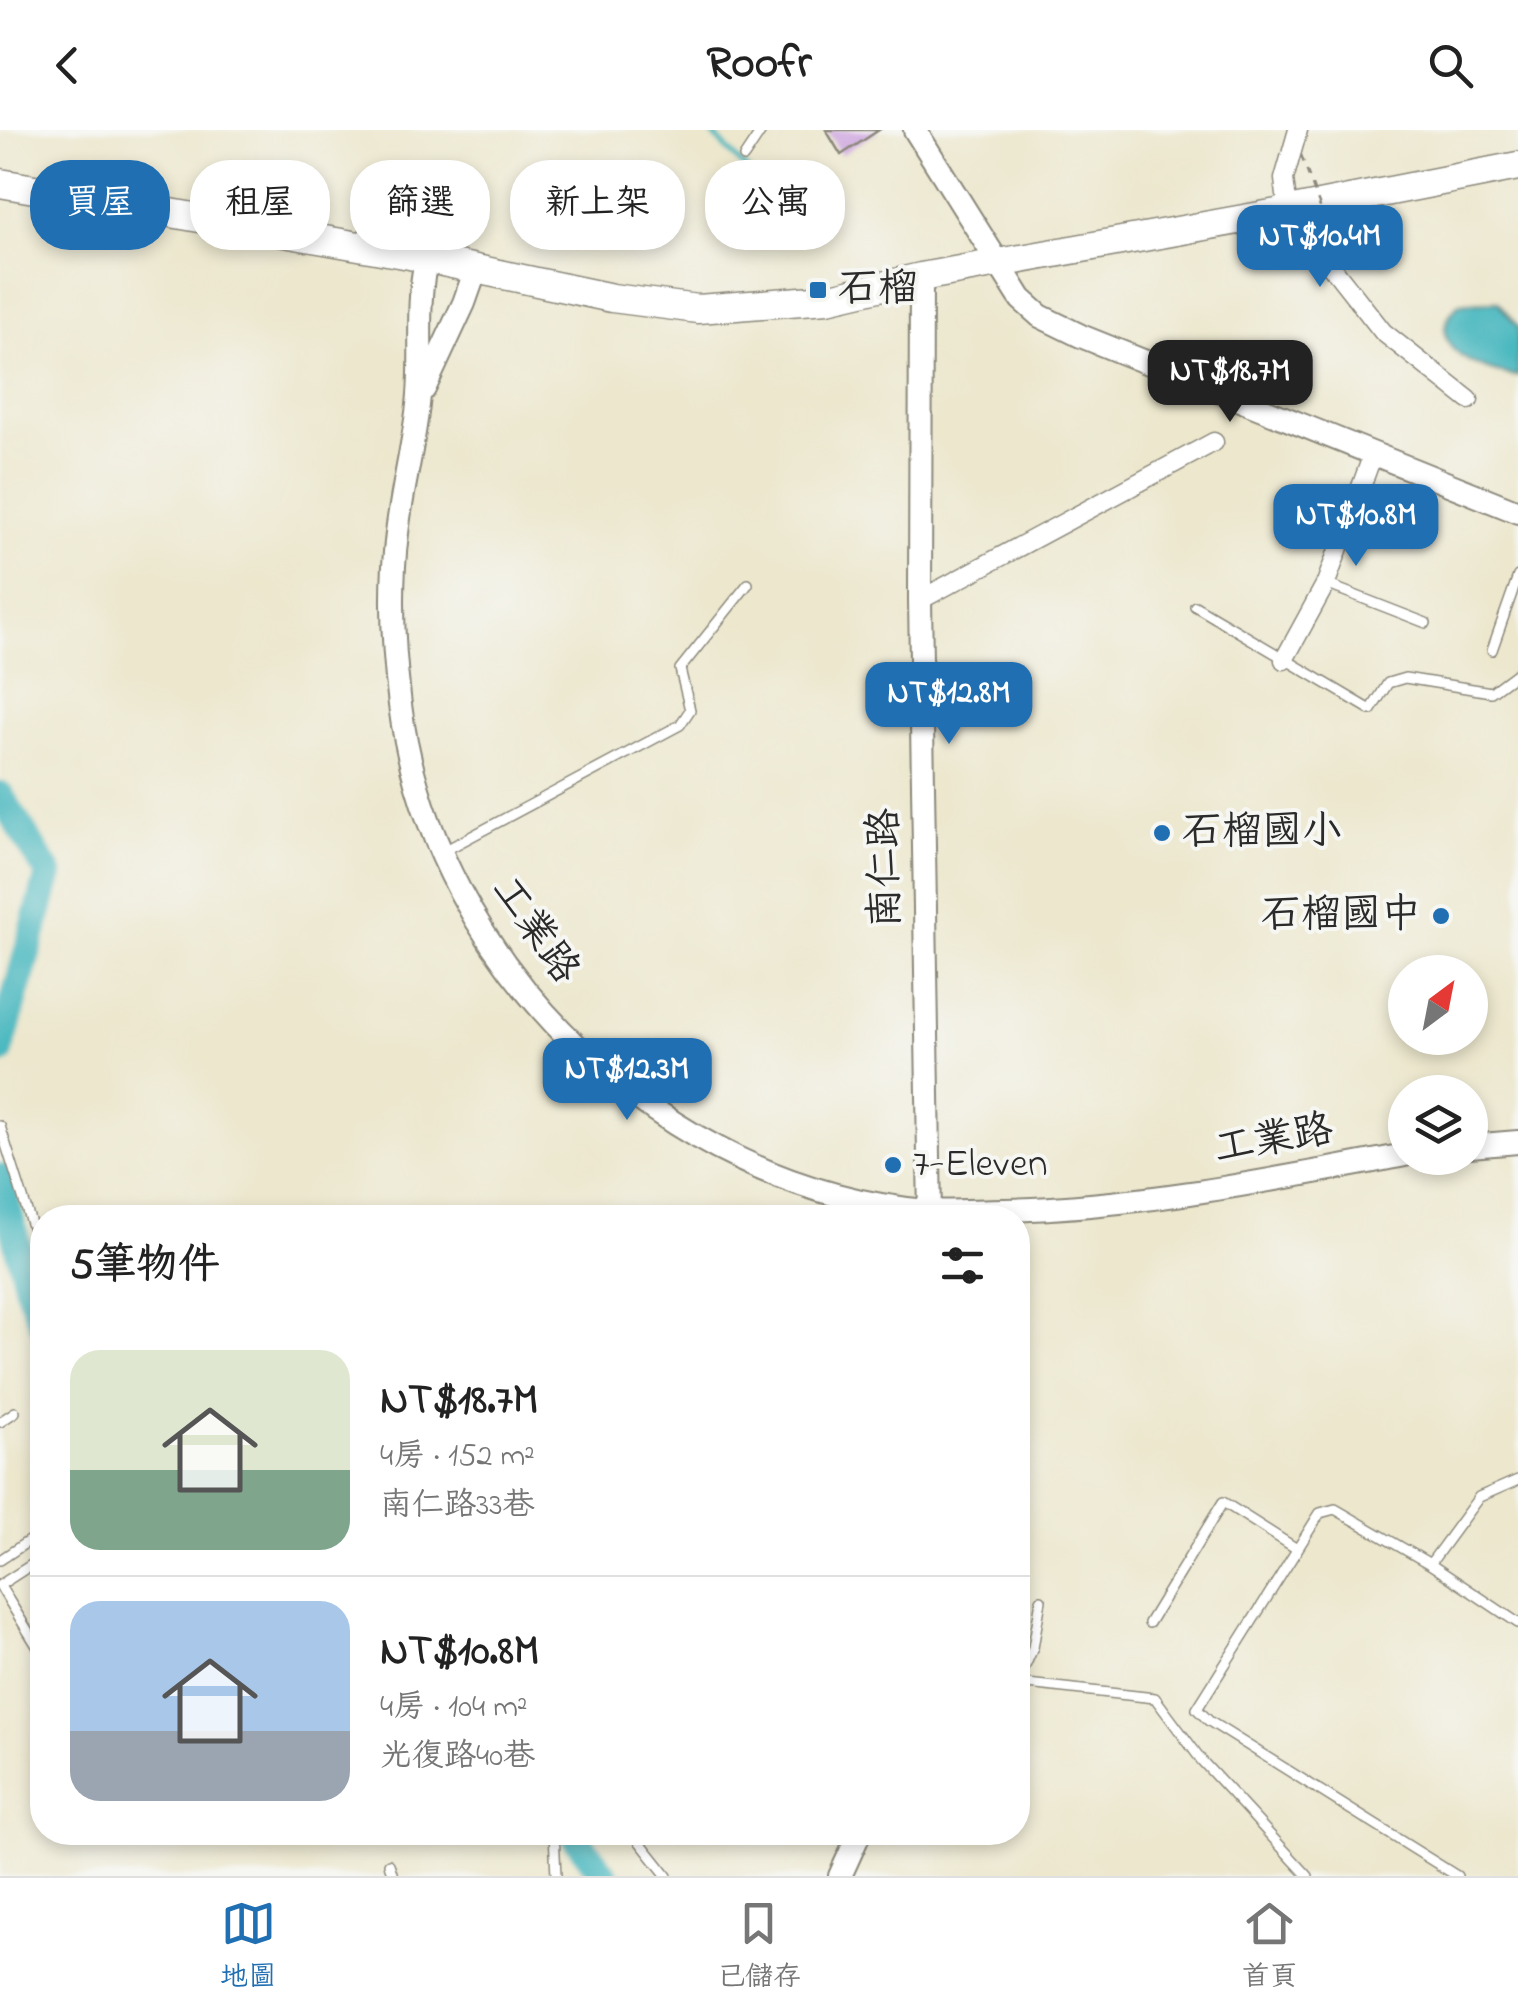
<!DOCTYPE html>
<html lang="zh-TW">
<meta charset="utf-8">
<style>
body{margin:0;font-family:"Indie Flower","LXGW WenKai TC",sans-serif;background:#f6f6f6;color:#222;height:100vh;display:flex;flex-direction:column;font-size:38px;white-space:nowrap}
*{box-sizing:border-box;margin:0}
p{font-size:32px;color:#767676}
.icon{flex:none;width:55px;height:55px;fill:none;stroke:currentColor;stroke-width:2;stroke-linecap:round;stroke-linejoin:round}
.map{position:relative;flex:1;overflow:hidden}
.sheet{position:absolute;left:30px;top:1075px;width:1000px;height:640px;display:flex;flex-direction:column;background:#fff;border-radius:40px;box-shadow:0 5px 15px #0003}
.sheet>*{flex:none}
.hud{position:absolute;left:30px;top:30px;width:1000px;height:90px;display:flex;gap:20px}
.needle{width:65px;rotate:32deg}
.buttons{position:absolute;left:1388px;top:825px;display:grid;gap:20px}
.buttons a{display:grid;place-items:center;width:100px;height:100px;border-radius:50%;background:#fff;box-shadow:0 5px 15px #0003;font-size:50px}
.price{position:absolute;translate:-50% -85px;padding:0 22px;border-radius:20px;background:#1f6fb2;color:#fff;font-size:32px;line-height:65px;filter:drop-shadow(0 2px 5px #0008)}
.price::after{content:'';position:absolute;left:50%;top:60px;width:30px;height:22px;margin-left:-15px;background:inherit;clip-path:polygon(0 0,100% 0,50% 100%)}
.price.selected{background:#222;color:#fff}
ul{padding:0;list-style:none}
li{display:flex;align-items:center;gap:30px;height:250px;padding:0 40px}
li+li{border-top:2px solid #e0e0e0}
li span{display:grid;place-items:center;flex:none;width:280px;height:200px;border-radius:30px;color:#555}
li>.icon{margin-inline-start:auto}
span .icon{width:120px;height:120px;fill:#fffc;stroke-width:1}
li b{font-size:42px}
h2{display:flex;justify-content:space-between;align-items:center;height:120px;padding:0 40px;font-size:42px}
.tag{padding:0 35px;border-radius:40px;background:#fff;box-shadow:0 5px 15px #0003;font-size:35px;line-height:90px}
.tag.selected{background:#1f6fb2;color:#fff}
header{display:flex;justify-content:space-between;align-items:center;height:130px;padding:0 40px;background:#fff;font-size:45px;font-weight:700}
.tabs{display:flex;justify-content:space-around;align-items:center;height:140px;border-top:2px solid #e0e0e0;background:#fff;font-size:28px;color:#767676}
.tabs a{display:grid;justify-items:center;gap:5px}
.tabs .selected{color:#1f6fb2}
.map>svg:first-child{display:block}
.water{fill:#49b8bf;stroke:#3a7275;stroke-width:2.5}
.lines{fill:none;stroke-linecap:round;stroke-linejoin:round}
.stream{stroke:#49b8bf;stroke-width:5}
.river{stroke:#49b8bf;stroke-width:28}
.building{fill:#ca9ede}
.lane-casing{stroke:#8c897c;stroke-width:12}
.street-casing{stroke:#8c897c;stroke-width:21}
.secondary-casing{stroke:#8c897c;stroke-width:26}
.primary-casing{stroke:#8c897c;stroke-width:31}
.lane{stroke:#fff;stroke-width:9}
.street{stroke:#fff;stroke-width:18}
.secondary{stroke:#fff;stroke-width:22}
.primary{stroke:#fff;stroke-width:28}
.path-bridge{stroke:#8c897c;stroke-width:2.5;stroke-dasharray:8 8;stroke-linecap:butt}
.poi-dot{fill:#1f6fb2;stroke:#f6f6f2;stroke-width:4}
.labels{text-anchor:middle;dominant-baseline:central;stroke-width:8;stroke-linejoin:round;paint-order:stroke}
.poi-label{font-size:40px;fill:#2b2b2b;stroke:#f6f6f2;text-anchor:start}
.street-label{font-size:40px;fill:#2b2b2b;stroke:#f6f6f2}
</style>
<header><svg class="icon" aria-label="back" viewBox="0 0 24 24"><path d="M15 5l-7 7 7 7"/></svg>Roofr<svg class="icon" aria-label="search" viewBox="0 0 24 24"><circle cx="10" cy="10" r="6"/><path d="M15 15l6 6"/></svg></header>
<div class="map">
<svg width="1518" height="1746" viewBox="0 0 1518 1746">
<rect width="100%" height="100%" fill="#f6f6f2"/>
<filter id="ink" filterUnits="userSpaceOnUse"><feTurbulence type="fractalNoise" baseFrequency=".01" numOctaves="2"/><feDisplacementMap in="SourceGraphic" scale="20" xChannelSelector="R" yChannelSelector="G"/><feConvolveMatrix kernelMatrix="1 2 1 2 8 2 1 2 1" color-interpolation-filters="sRGB"/></filter>
<filter id="wash" filterUnits="userSpaceOnUse"><feTurbulence type="fractalNoise" baseFrequency=".0048" numOctaves="4" result="noise"/><feDisplacementMap in="SourceGraphic" scale="40" xChannelSelector="R" yChannelSelector="G"/><feGaussianBlur stdDeviation="2.25" result="paint"/><feColorMatrix in="noise" values="0 0 0 0 0 0 0 0 0 0 0 0 0 0 0 0 0 1.4 0 .05"/><feComposite in="paint" operator="in"/></filter>
<g filter="url(#wash)">
<rect width="100%" height="100%" fill="#ece7cd"/>
<path class="water" d="M1497 171 1518 197V246C1483 242 1416 217 1459 174Z"/>
<g class="lines">
<path class="stream" d="M709 0 759 53"/>
<g class="river">
<path d="M0 665 49 744 0 921"/>
<path d="M0 1047 28 1157 42 1193"/>
<path d="M572 1702 605 1746"/>
</g>
</g>
<g id="blocks">
<path class="building" d="M826 0H879L841 25Z"/>
</g>
</g>
<g filter="url(#ink)">
<use href="#blocks" fill-opacity="0" stroke="#8c897c" stroke-width="2.5"/>
<g class="lines">
<defs>
<g id="lane">
<path d="M744 27 762 0"/>
<path d="M360 110 367 97 409 51"/>
<path d="M409 119V110L441 67"/>
<path d="M1326 454 1426 493"/>
<path d="M1195 476 1371 580 1388 553 1405 548 1491 562 1518 542"/>
<path d="M1492 520 1518 446"/>
<path d="M444 721 680 595 690 580 680 539 748 454"/>
<path d="M0 996 42 1128"/>
<path d="M0 1292 15 1282"/>
<path d="M0 1430 42 1402"/>
<path d="M1430 1434 1479 1367 1518 1350"/>
<path d="M0 1455 42 1428"/>
<path d="M0 1456 42 1524"/>
<path d="M1149 1493 1223 1372 1297 1419"/>
<path d="M1018 1552 1033 1518 1041 1470"/>
<path d="M1018 1553 1155 1568 1202 1631 1308 1746"/>
<path d="M554 1702 556 1746"/>
<path d="M632 1702 667 1746"/>
<path d="M389 1734 393 1746"/>
<path d="M1457 1746 1209 1591 1197 1579 1320 1383 1335 1379 1430 1434 1518 1493"/>
</g>
<g id="street">
<path d="M1298 0 1284 49 1288 81 1383 202 1469 270"/>
<path d="M920 470 1214 312"/>
<path d="M1284 530 1326 453 1373 324"/>
</g>
<g id="secondary">
<path d="M915 0 1021 169 1040 186 1081 206 1518 382"/>
<path d="M426 130C415 181 424 226 418 275 413 318 402 360 397 403 390 459 393 520 400 575 434 836 665 1058 927 1081 952 1083 979 1080 1004 1080 1140 1077 1272 1050 1405 1025"/>
<path d="M921 147 920 470 930 1088"/>
<path d="M424 259 464 173 476 139"/>
<path d="M1470 1016 1518 1012"/>
<path d="M840 1746 860 1702"/>
</g>
<path id="primary" d="M0 53 410 125 612 168 698 179 827 169 921 147 1288 81 1518 36"/>
</defs>
<use href="#lane" class="lane-casing"/>
<use href="#street" class="street-casing"/>
<use href="#secondary" class="secondary-casing"/>
<use href="#primary" class="primary-casing"/>
<use href="#lane" class="lane"/>
<use href="#street" class="street"/>
<use href="#secondary" class="secondary"/>
<use href="#primary" class="primary"/>
<path class="path-bridge" d="M1301 25 1336 121"/>
</g>
</g>
<g class="poi-dot">
<rect x="808" y="150" width="20" height="20" rx="5"/>
<circle cx="1162" cy="703" r="10"/>
<circle cx="1441" cy="786" r="10"/>
<circle cx="893" cy="1035" r="10"/>
</g>
<g class="labels">
<g class="poi-label">
<text x="838" y="160">石榴</text>
<text x="1182" y="703">石榴國小</text>
<text x="1421" y="786" text-anchor="end">石榴國中</text>
<text x="913" y="1035">7-Eleven</text>
</g>
<g class="street-label">
<text transform="translate(887 738) rotate(-91)">南仁路</text>
<text transform="translate(534 801) rotate(55)">工業路</text>
<text transform="translate(1274 1011) rotate(-10)">工業路</text>
</g>
</g>
</svg>
<div class="buttons">
<a><svg class="needle" viewBox="-14 -14 28 28"><path d="M0-13l5 13h-10z" fill="#e53935"/><path d="M0 13l5-13h-10z" fill="#767676"/></svg></a>
<a><svg class="icon" aria-label="layers" viewBox="0 0 24 24"><path d="M12 4l9 5-9 5-9-5zM3 14l9 5 9-5"/></svg></a>
</div>
<b class="price" style="left:1320px;top:160px">NT$10.4M</b>
<b class="price selected" style="left:1230px;top:295px">NT$18.7M</b>
<b class="price" style="left:1356px;top:439px">NT$10.8M</b>
<b class="price" style="left:949px;top:617px">NT$12.8M</b>
<b class="price" style="left:627px;top:993px">NT$12.3M</b>
<div class="hud">
<a class="tag selected">買屋</a>
<a class="tag">租屋</a>
<a class="tag">篩選</a>
<a class="tag">新上架</a>
<a class="tag">公寓</a>
</div>
<section class="sheet">
<h2>5筆物件<svg class="icon" aria-label="filters" viewBox="0 0 24 24"><path d="M4 7h16M4 17h16"/><circle cx="9" cy="7" r="2"/><circle cx="15" cy="17" r="2"/></svg></h2>
<ul>
<li><span style="background:linear-gradient(#dfe7d0 60%,#7fa58c 0)"><svg class="icon" aria-label="home" viewBox="0 0 24 24"><path d="M3 11l9-7 9 7M6 9v11h12V9"/></svg></span><div><b>NT$18.7M</b><p>4房 · 152 m²</p><p>南仁路33巷</p></div></li>
<li><span style="background:linear-gradient(#a9c7e8 65%,#9aa5b1 0)"><svg class="icon" aria-label="home" viewBox="0 0 24 24"><path d="M3 11l9-7 9 7M6 9v11h12V9"/></svg></span><div><b>NT$10.8M</b><p>4房 · 104 m²</p><p>光復路40巷</p></div></li>
</ul>
</section>
</div>
<nav class="tabs">
<a class="selected"><svg class="icon" aria-label="map" viewBox="0 0 24 24"><path d="M3 6l6-2 6 2 6-2v14l-6 2-6-2-6 2zM9 4v14M15 6v14"/></svg>地圖</a>
<a><svg class="icon" aria-label="saved" viewBox="0 0 24 24"><path d="M7 4h10v16l-5-4-5 4z"/></svg>已儲存</a>
<a><svg class="icon" aria-label="home" viewBox="0 0 24 24"><path d="M3 11l9-7 9 7M6 9v11h12V9"/></svg>首頁</a>
</nav>
